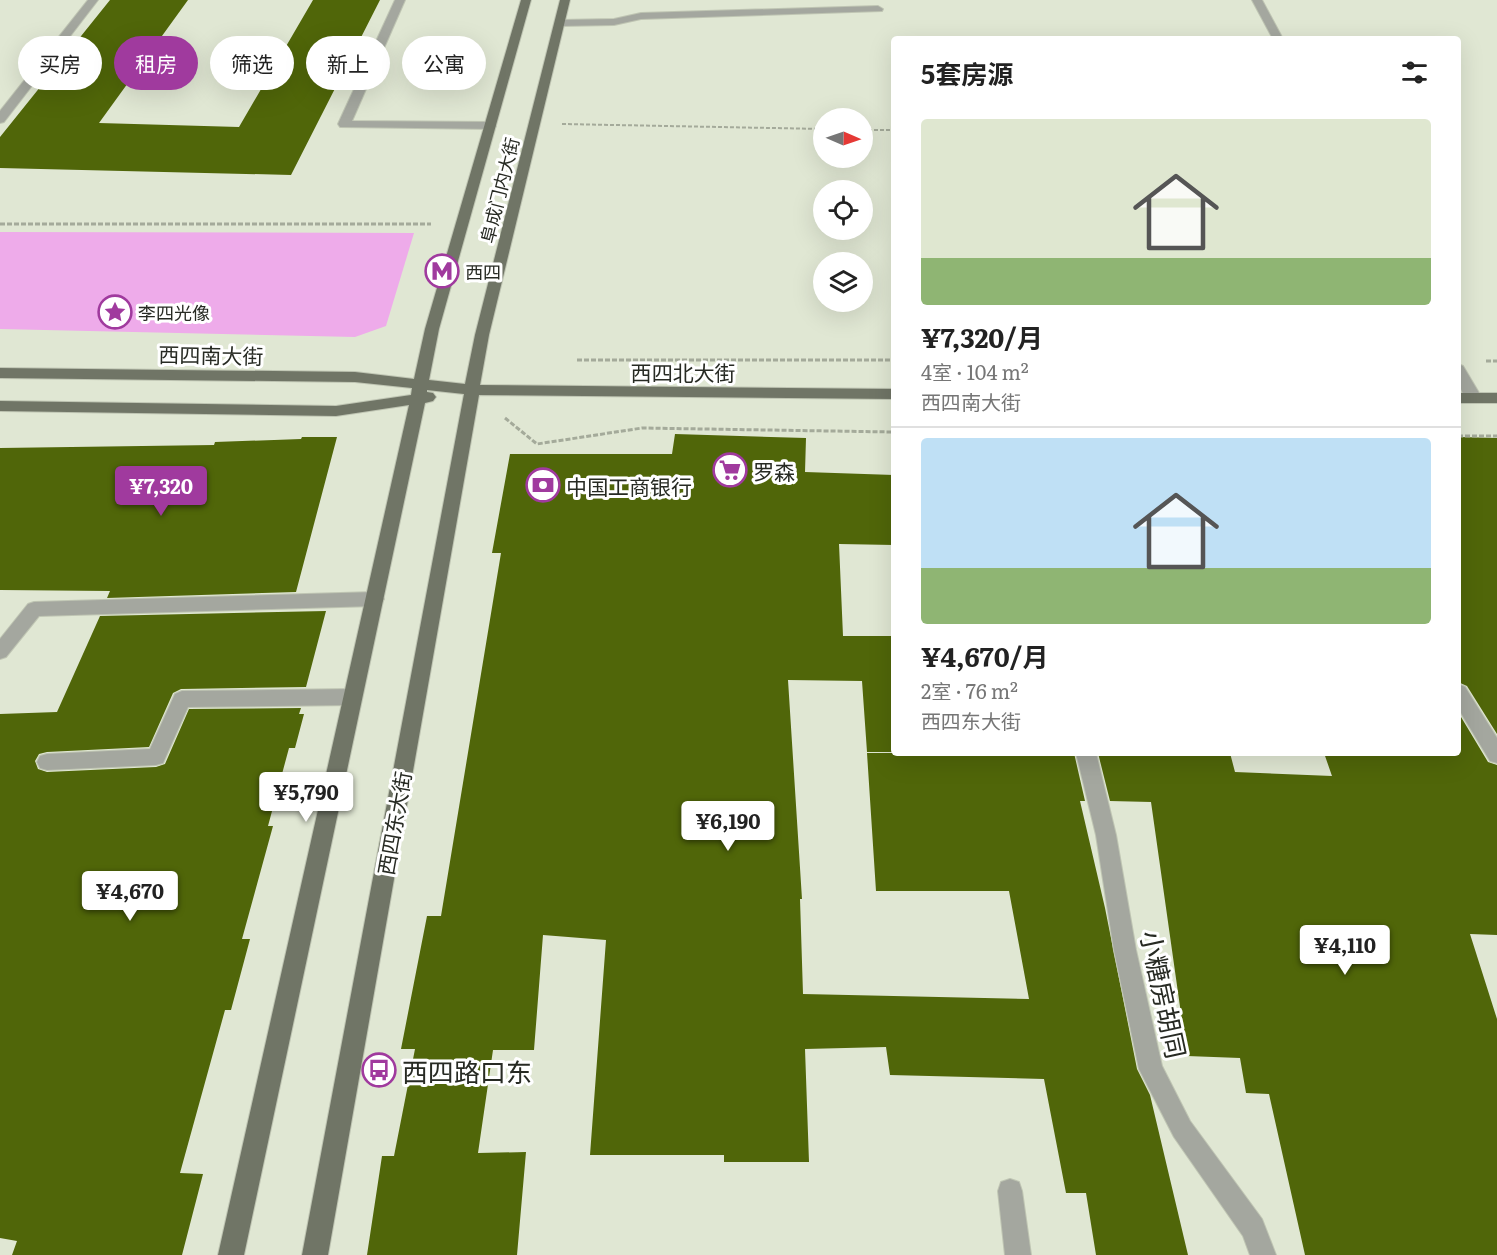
<!DOCTYPE html>
<html lang="zh">
<meta charset="utf-8">
<style>
body{margin:0;font-family:Literata,"Noto Sans SC",serif;background:#f2f2f2;color:#222;height:100vh;display:flex;flex-direction:column;font-size:22px;white-space:nowrap}
*{box-sizing:border-box;margin:0}
p{font-size:20px;color:#767676}
.icon{flex:none;width:33px;height:33px;fill:none;stroke:currentColor;stroke-width:2;stroke-linecap:round;stroke-linejoin:round}
.map{position:relative;flex:1;overflow:hidden}
.sheet{position:absolute;left:891px;top:36px;width:570px;height:720px;display:flex;flex-direction:column;background:#fff;border-radius:6px;box-shadow:0 6px 24px #0002}
.sheet>*{flex:none}
.top-card{position:absolute;left:18px;top:36px;width:570px;height:54px;display:flex;gap:12px}
.needle{width:39px;rotate:92deg}
.tools{position:absolute;left:813px;top:108px;display:grid;gap:12px}
.tools a{display:grid;place-items:center;width:60px;height:60px;border-radius:50%;background:#fff;box-shadow:0 6px 24px #0002;font-size:30px}
.price{position:absolute;translate:-50% -51px;padding:0 14px;border-radius:6px;background:#fff;color:#222;font-size:20px;line-height:39px;filter:drop-shadow(0 2px 3px #0008)}
.price::after{content:'';position:absolute;left:50%;top:36px;width:18px;height:14px;margin-left:-9px;background:inherit;clip-path:polygon(0 0,100% 0,50% 100%)}
.price.active{background:#a03a9e;color:#fff}
ul{padding:0;list-style:none}
li{display:grid;align-content:center;gap:12px;height:318px;padding:0 30px}
li+li{border-top:2px solid #e0e0e0}
li span{display:grid;place-items:center;height:186px;border-radius:6px;color:#555}
li>.icon{margin-inline-start:auto}
span .icon{width:108px;height:108px;fill:#fffc;stroke-width:1}
li b{font-size:26px}
h2{display:flex;justify-content:space-between;align-items:center;height:72px;padding:0 30px;font-size:26px}
.tag{padding:0 21px;border-radius:27px;background:#fff;box-shadow:0 6px 24px #0002;font-size:21px;line-height:54px}
.tag.active{background:#a03a9e;color:#fff}
.map>svg:first-child{display:block}
.green{fill:#eeabea}
.building{fill:#506609}
.lines{fill:none;stroke-linecap:round;stroke-linejoin:round}
.minor-casing{stroke:#bfc5b3;stroke-width:2}
.major-casing{stroke:#bfc5b3;stroke-width:2}
.path-far1{stroke:#a4aa9a;stroke-width:2;stroke-dasharray:4 2;stroke-linecap:butt}
.path{stroke:#a4aa9a;stroke-width:3;stroke-dasharray:5 2;stroke-linecap:butt}
.minor{fill:#a4a79f;fill-rule:evenodd}
.major{fill:#707566;fill-rule:evenodd}
.labels{text-anchor:middle;dominant-baseline:central;stroke-width:6;stroke-linejoin:round;paint-order:stroke}
.far-street-label{font-size:18px;fill:#272a23;stroke:#fff}
.far-poi-label{font-size:18px;fill:#272a23;stroke:#fff;text-anchor:start}
.street-label{font-size:21px;fill:#272a23;stroke:#fff}
.poi-label{font-size:21px;fill:#272a23;stroke:#fff;text-anchor:start}
.near-street-label{font-size:26px;fill:#272a23;stroke:#fff}
.near-poi-label{font-size:26px;fill:#272a23;stroke:#fff;text-anchor:start}
</style>
<div class="map">
<svg width="1497" height="1255" viewBox="0 0 1497 1255">
<rect width="100%" height="100%" fill="#e0e7d3"/>
<path class="green" d="M0 232 414 233 386 326 355 337 0 329Z"/>
<g class="building">
<path d="M110 0H188L99 123 239 127 313 0H380L291 175 0 168V137Z"/>
<path d="M675 434 806 438 805 472 894 475V545L839 544 843 636H894V752H867L862 681 788 680 802 899H800L803 994 1029 999 1009 891H876L867 753H1074L1085 801H1080L1105 908 1137 1069 1150 1095 1188 1255H1096L1086 1193H1066L1044 1079 890 1075 886 1047 805 1049 809 1162H724V1155H590L606 940 543 935 534 1050H493L478 1153 526 1152 517 1255H367L382 1156H394L415 1049H401L427 916H441L501 553H492L510 454H672Z"/>
<path d="M302 437H337L296 592 107 598 110 591 0 590V448L214 445 215 442 301 439Z"/>
<path d="M1458 437 1497 438V734L1467 686 1458 682Z"/>
<path d="M326 611 306 687 181 689 173 693 149 747 47 752 39 754 35 761 38 769 47 772 156 767 165 764 189 709 301 708 299 714H304L295 748H289L268 826H273L242 939H250L231 1010H225L180 1173 203 1174 182 1255H12L17 1241 0 1238V714L57 712 100 616Z"/>
<path d="M1458 712 1488 762 1497 765V935L1470 934 1497 1019V1255H1305L1269 1094 1246 1093 1240 1058 1187 1056 1151 802 1110 801 1098 753H1230L1235 772 1332 776 1324 753H1458Z"/>
</g>
<g class="lines">
<defs>
<g id="minor">
<path d="M88 0H98L4 122 0 123V111Z"/>
<path d="M395 0H405L352 121 490 122 496 126 494 129 340 127 338 124Z"/>
<path d="M1252 0H1262L1283 39H1273Z"/>
<path d="M878 6 883 9 882 11 641 19 614 25 560 26 555 23 560 20 614 19 641 13Z"/>
<path d="M1458 364 1463 366 1482 398 1479 402 1474 403C1459 399 1458 377 1458 364Z"/>
<path d="M375 592 381 594 384 599 381 604 375 606 39 616 6 657 0 659V639L28 604 34 602Z"/>
<path d="M1458 684 1465 687 1497 738V763L1490 761 1458 708Z"/>
<path d="M353 689 360 692 362 697 360 702 353 705 188 707 163 763 156 765 47 770 40 768 37 762 40 756 47 754 150 749 175 694 182 691Z"/>
<path d="M1076 753H1096L1116 835 1136 950 1162 1066 1190 1121 1262 1219 1276 1255H1250L1243 1236 1174 1137 1139 1069 1114 950 1096 835Z"/>
<path d="M1010 1179 1019 1182 1022 1191 1031 1255H1005L998 1191 1001 1182Z"/>
</g>
<g id="major">
<path d="M521 0H531L439 329 429 380 465 384 475 335 560 0H570L489 335 480 385 894 389V399L479 395 328 1255H302L464 394 427 390V392L433 393 436 397 433 401 425 403 244 1255H218L409 405 336 416 0 411V401L336 406 411 395 412 388 355 382 0 378V368L355 372 414 379 425 329Z"/>
<rect x="1458" y="393" width="39" height="10"/>
</g>
</defs>
<use href="#minor" class="minor-casing"/>
<use href="#major" class="major-casing"/>
<g class="path-far1">
<path d="M562 124 824 129"/>
<path d="M862 130H894"/>
</g>
<g class="path">
<path d="M0 224H431"/>
<path d="M577 360H894"/>
<path d="M1486 361H1497"/>
<path d="M505 418 537 444 642 428 894 432"/>
<path d="M1458 436H1497"/>
</g>
<use href="#minor" class="minor"/>
<use href="#major" class="major"/>
</g>
<defs>
<symbol id="metro-ring" viewBox="-11 -11 22 22"><circle r="9.5" fill="#fff" stroke="#a03a9e" stroke-width="1.5"/><path d="M-5.5 5V-5H-3L0 0L3-5H5.5V5H3V-.5L0 4L-3-.5V5Z" fill="#a03a9e"/></symbol>
<symbol id="sight-ring" viewBox="-11 -11 22 22"><circle r="9.5" fill="#fff" stroke="#a03a9e" stroke-width="1.5"/><path d="M0-6L1.8-2.2L6-1.7L2.9 1.2L3.7 5.4L0 3.3L-3.7 5.4L-2.9 1.2L-6-1.7L-1.8-2.2Z" fill="#a03a9e"/></symbol>
<symbol id="supermarket-ring" viewBox="-11 -11 22 22"><circle r="9.5" fill="#fff" stroke="#a03a9e" stroke-width="1.5"/><path d="M-6-5.5h2.5l.6 2H6L4.5 2H-2.5L-4.4-4H-6ZM-1.5 3.2a1.3 1.3 0 1 0 .1 0ZM3 3.2a1.3 1.3 0 1 0 .1 0Z" fill="#a03a9e"/></symbol>
<symbol id="bank-ring" viewBox="-11 -11 22 22"><circle r="9.5" fill="#fff" stroke="#a03a9e" stroke-width="1.5"/><path d="M-6-4H6V4H-6ZM0-2.3a2.3 2.3 0 1 0 0 4.6a2.3 2.3 0 1 0 0-4.6Z" fill="#a03a9e"/></symbol>
<symbol id="bus-ring" viewBox="-11 -11 22 22"><circle r="9.5" fill="#fff" stroke="#a03a9e" stroke-width="1.5"/><path d="M-5-6H5V4H4V6H2V4H-2V6H-4V4H-5ZM-3.5-4V0h7V-4ZM-3.5 1.2v1.5H-2V1.2ZM2 1.2v1.5H3.5V1.2Z" fill="#a03a9e"/></symbol>
</defs>
<g fill-rule="evenodd">
<use href="#metro-ring" x="423" y="252" width="38" height="38"/>
<use href="#sight-ring" x="96" y="293" width="38" height="38"/>
<use href="#supermarket-ring" x="711" y="451" width="38" height="38"/>
<use href="#bank-ring" x="524" y="466" width="38" height="38"/>
<use href="#bus-ring" x="360" y="1051" width="38" height="38"/>
</g>
<g class="labels">
<g class="far-street-label">
<text transform="translate(499 190) rotate(-76)">阜成门内大街</text>
</g>
<g class="far-poi-label">
<text x="465" y="271">西四</text>
<text x="138" y="312">李四光像</text>
</g>
<g class="street-label">
<text transform="translate(211 354) rotate(1)">西四南大街</text>
<text x="683" y="371">西四北大街</text>
<text transform="translate(393 823) rotate(-80)">西四东大街</text>
</g>
<g class="poi-label">
<text x="753" y="470">罗森</text>
<text x="566" y="485">中国工商银行</text>
</g>
<g class="near-street-label">
<text transform="translate(1165 994) rotate(78)">小糖房胡同</text>
</g>
<g class="near-poi-label">
<text x="402" y="1070">西四路口东</text>
</g>
</g>
</svg>
<div class="tools">
<a><svg class="needle" viewBox="-14 -14 28 28"><path d="M0-13l5 13h-10z" fill="#e53935"/><path d="M0 13l5-13h-10z" fill="#767676"/></svg></a>
<a><svg class="icon" aria-label="locate" viewBox="0 0 24 24"><circle cx="12" cy="12" r="6"/><path d="M12 2v4M12 18v4M2 12h4M18 12h4"/></svg></a>
<a><svg class="icon" aria-label="layers" viewBox="0 0 24 24"><path d="M12 4l9 5-9 5-9-5zM3 14l9 5 9-5"/></svg></a>
</div>
<b class="price active" style="left:161px;top:517px">¥7,320</b>
<b class="price" style="left:306px;top:823px">¥5,790</b>
<b class="price" style="left:728px;top:852px">¥6,190</b>
<b class="price" style="left:130px;top:922px">¥4,670</b>
<b class="price" style="left:1345px;top:976px">¥4,110</b>
<div class="top-card">
<a class="tag">买房</a>
<a class="tag active">租房</a>
<a class="tag">筛选</a>
<a class="tag">新上</a>
<a class="tag">公寓</a>
</div>
<section class="sheet">
<h2>5套房源<svg class="icon" aria-label="filters" viewBox="0 0 24 24"><path d="M4 7h16M4 17h16"/><circle cx="9" cy="7" r="2"/><circle cx="15" cy="17" r="2"/></svg></h2>
<ul>
<li><span style="background:linear-gradient(#dfe7d0 75%,#8fb573 0)"><svg class="icon" aria-label="home" viewBox="0 0 24 24"><path d="M3 11l9-7 9 7M6 9v11h12V9"/></svg></span><div><b>¥7,320/月</b><p>4室 · 104 m²</p><p>西四南大街</p></div></li>
<li><span style="background:linear-gradient(#bfe0f5 70%,#8fb573 0)"><svg class="icon" aria-label="home" viewBox="0 0 24 24"><path d="M3 11l9-7 9 7M6 9v11h12V9"/></svg></span><div><b>¥4,670/月</b><p>2室 · 76 m²</p><p>西四东大街</p></div></li>
</ul>
</section>
</div>
